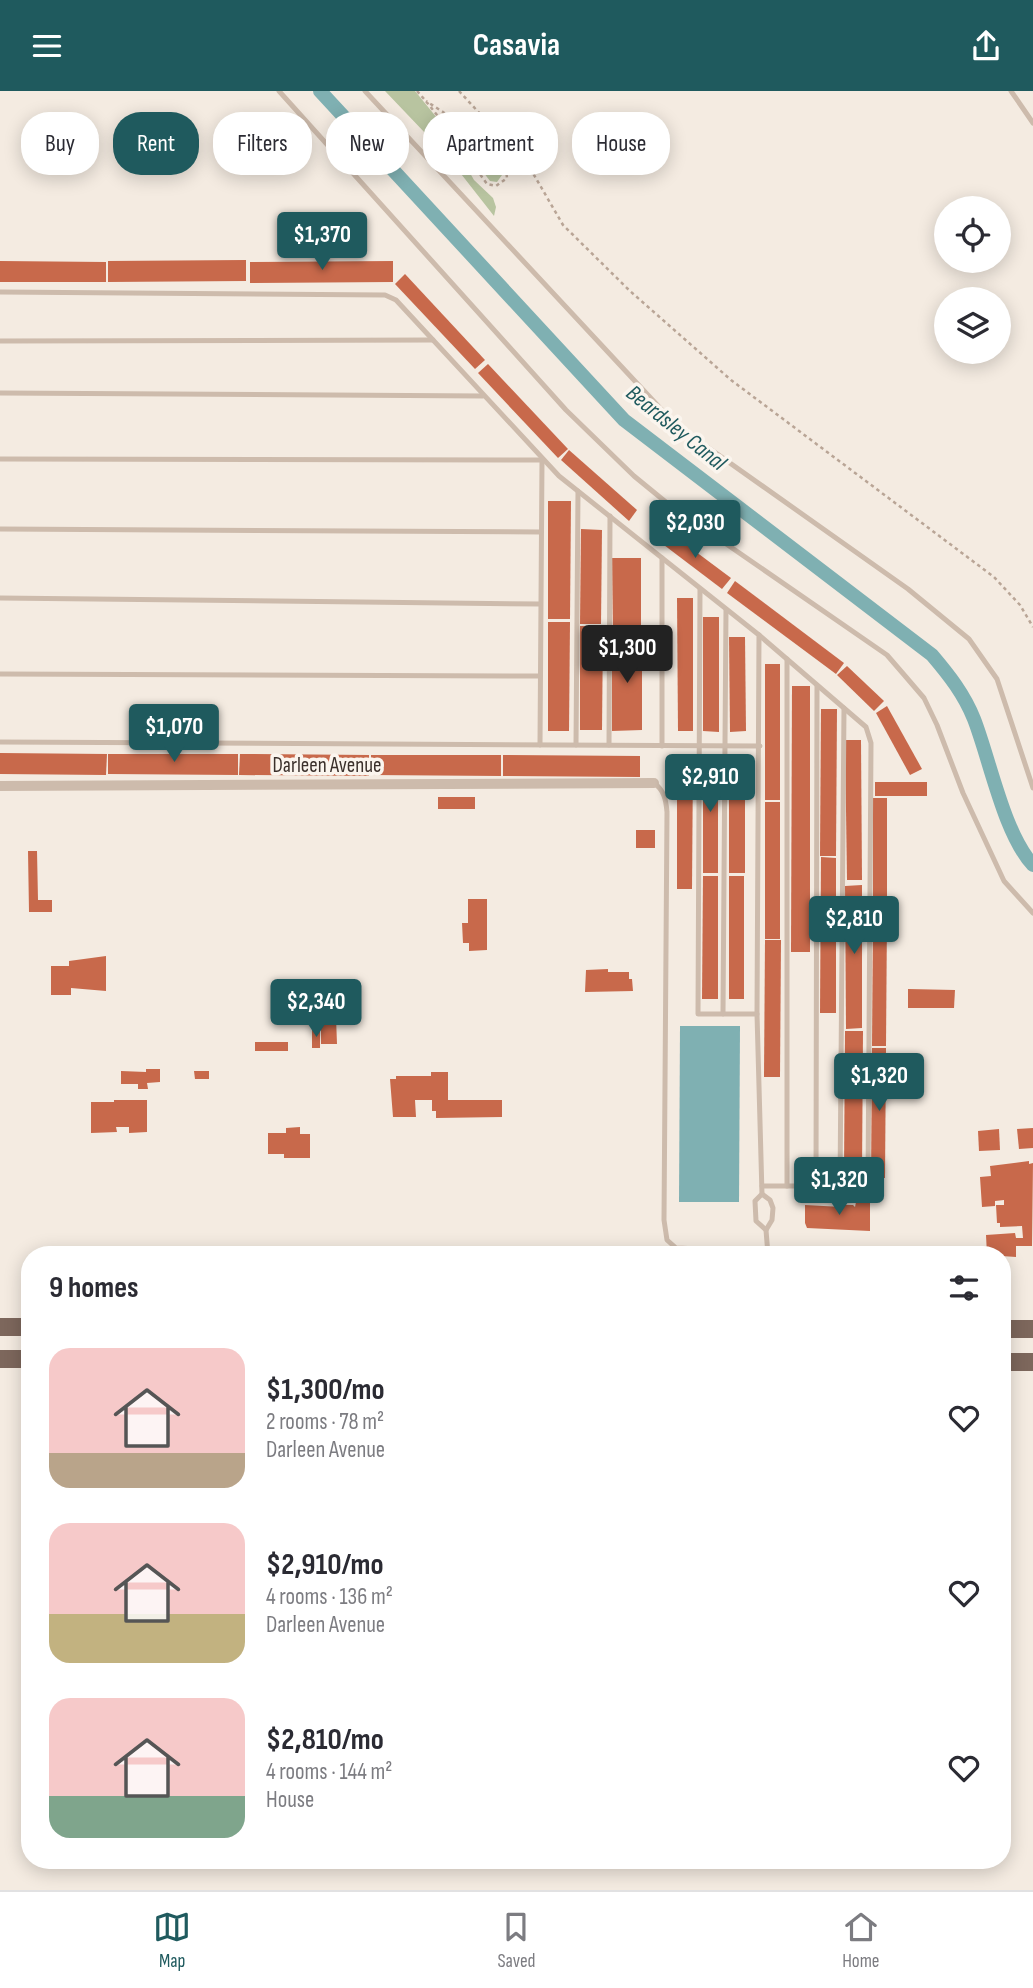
<!DOCTYPE html>
<meta charset="utf-8">
<style>
body{margin:0;font-family:"Sofia Sans Condensed",sans-serif;background:#f2f2f3;color:#2b2b33;height:100vh;display:flex;flex-direction:column;font-size:26px;white-space:nowrap}
*{box-sizing:border-box;margin:0}
p{font-size:23px;color:#7c7c81}
.icon{flex:none;width:38px;height:38px;fill:none;stroke:currentColor;stroke-width:2;stroke-linecap:round;stroke-linejoin:round}
.map{position:relative;flex:1;overflow:hidden}
.drawer{position:absolute;left:21px;top:1155px;width:990px;height:623px;display:flex;flex-direction:column;background:#fff;border-radius:28px;box-shadow:0 4px 18px #0003}
.drawer>*{flex:none}
.hud{position:absolute;left:21px;top:21px;width:992px;height:63px;display:flex;gap:14px}
.tools{position:absolute;left:934px;top:105px;display:grid;gap:14px}
.tools a{display:grid;place-items:center;width:77px;height:77px;border-radius:50%;background:#fff;box-shadow:0 4px 18px #0003;font-size:35px}
.price{position:absolute;translate:-50% -60px;padding:0 16px;border-radius:7px;background:#1f5a5e;color:#fff;font-size:23px;line-height:46px;filter:drop-shadow(0 2px 4px #0008)}
.price::after{content:'';position:absolute;left:50%;top:42px;width:21px;height:16px;margin-left:-10px;background:inherit;clip-path:polygon(0 0,100% 0,50% 100%)}
.price.on{background:#222;color:#fff}
ul{padding:0;list-style:none}
li{display:flex;align-items:center;gap:21px;height:175px;padding:0 28px}
li span{display:grid;place-items:center;flex:none;width:196px;height:140px;border-radius:21px;color:#555}
li>.icon{margin-inline-start:auto}
span .icon{width:84px;height:84px;fill:#fffc;stroke-width:1}
li b{font-size:30px}
h2{display:flex;justify-content:space-between;align-items:center;height:84px;padding:0 28px;font-size:30px}
.pill{padding:0 24px;border-radius:28px;background:#fff;box-shadow:0 4px 18px #0003;font-size:24px;line-height:63px}
.pill.on{background:#1f5a5e;color:#fff}
header{display:flex;justify-content:space-between;align-items:center;height:91px;padding:0 28px;background:#1f5a5e;color:#fff;font-size:32px;font-weight:700}
.tabs{display:flex;justify-content:space-around;align-items:center;height:98px;border-top:2px solid #e1e1e2;background:#fff;font-size:19px;color:#7c7c81}
.tabs a{display:grid;justify-items:center;gap:4px}
.tabs .on{color:#1f5a5e}
.map>svg:first-child{display:block}
.green{fill:#b8c4a0}
.water{fill:#7fb0b2}
.lines{fill:none;stroke-linecap:round;stroke-linejoin:round}
.canal{stroke:#7fb0b2;stroke-width:14}
.building{fill:#c8694b}
.path{stroke:#b9a596;stroke-width:2.5;stroke-dasharray:3.5 3.5;stroke-linecap:butt}
.service{stroke:#cdbbac;stroke-width:5}
.minor{stroke:#cdbbac;stroke-width:10}
.primary{stroke:#7d675c;stroke-width:18}
.labels{text-anchor:middle;dominant-baseline:central;stroke-width:7;stroke-linejoin:round;paint-order:stroke}
.street-label{font-size:21px;fill:#3b302b;stroke:#fbf5ee}
.water-label{font-size:23px;font-style:italic;fill:#1f5a5e;stroke:#fbf5ee}
</style>
<header><svg class="icon" aria-label="menu" viewBox="0 0 24 24"><path d="M4 6h16M4 12h16M4 18h16"/></svg>Casavia<svg class="icon" aria-label="share" viewBox="0 0 24 24"><path d="M12 15V3M7 8l5-5 5 5M5 13v7h14v-7"/></svg></header>
<div class="map">
<svg width="1033" height="1799" viewBox="0 0 1033 1799">
<rect width="100%" height="100%" fill="#f4ebe1"/>
<g class="green">
<path d="M385 0H415L442 33 474 89 493 107 496 116 494 125 447 65Z"/>
<path d="M441 26 498 74 502 84 497 91 490 90Z"/>
</g>
<path class="water" d="M680 935H740L739 1111H679Z"/>
<g class="lines">
<path class="canal" d="M320 0 624 329 932 564C949 584 964 603 974 628 990 669 1004 743 1033 774"/>
</g>
<g class="building">
<path d="M246 169V190L108 191V170Z"/>
<path d="M0 170 106 171V191H0Z"/>
<path d="M393 170V191L250 192V171Z"/>
<path d="M405 183 485 269 475 278 395 193Z"/>
<path d="M488 273 568 358 558 367 478 282Z"/>
<path d="M569 359 637 419 629 430 561 369Z"/>
<path d="M548 410H571L570 528H548Z"/>
<path d="M581 438 602 439 601 533H580Z"/>
<path d="M668 440 731 487 722 498 660 451Z"/>
<path d="M612 467H641V546H613Z"/>
<path d="M735 490 844 572 836 583 727 502Z"/>
<path d="M677 507H693V640H678Z"/>
<path d="M703 526H719V641L703 640Z"/>
<path d="M548 531H570L569 640H548Z"/>
<path d="M580 535H603L602 639H580Z"/>
<path d="M729 546H745L746 640 730 641Z"/>
<path d="M612 548H642V639L612 640Z"/>
<rect x="765" y="573" width="15" height="136"/>
<path d="M847 575 884 610 874 620 837 584Z"/>
<path d="M792 595H810V861H791Z"/>
<path d="M887 615 922 678 910 684 876 622Z"/>
<path d="M821 618H837L836 765H820Z"/>
<path d="M845 649H861L862 789H847Z"/>
<path d="M0 662 107 663 106 684 0 683Z"/>
<path d="M108 663H238V684L108 683Z"/>
<path d="M240 663 369 664V685L239 684Z"/>
<path d="M371 664H501V685L371 684Z"/>
<path d="M503 664 640 665V686L503 685Z"/>
<rect x="703" y="665" width="15" height="117"/>
<rect x="729" y="665" width="16" height="117"/>
<path d="M677 667H693L692 798H677Z"/>
<rect x="875" y="691" width="52" height="14"/>
<rect x="438" y="706" width="37" height="12"/>
<rect x="873" y="707" width="14" height="117"/>
<rect x="765" y="711" width="15" height="137"/>
<rect x="636" y="739" width="19" height="18"/>
<path d="M28 760H37L38 809H52V821H29Z"/>
<path d="M821 766 836 767V922H820Z"/>
<path d="M703 785H718V908H702Z"/>
<rect x="729" y="785" width="15" height="123"/>
<path d="M862 794V937L846 938 845 795Z"/>
<path d="M468 808H487V859L469 860V852H463L462 832H468Z"/>
<path d="M873 826H887L886 955H872Z"/>
<path d="M765 849H781L780 986H764Z"/>
<path d="M106 865V900L71 897V904H51V875H69V870Z"/>
<path d="M608 878V881H629V888H632L633 900 585 901 586 879Z"/>
<path d="M908 898 955 899 954 917H908Z"/>
<path d="M336 926 337 953H321V937H312V927Z"/>
<rect x="312" y="939" width="8" height="18"/>
<path d="M845 940H863L862 1081H844Z"/>
<rect x="255" y="951" width="33" height="9"/>
<path d="M872 957H886L885 1087H871Z"/>
<path d="M146 978H160V991L147 992 148 998H138V993H121V980L146 981Z"/>
<path d="M194 980H209V988H195Z"/>
<path d="M431 981H448V1009H502V1026L436 1027V1020H432V1009H415L416 1026H393L390 988H396V985H431Z"/>
<path d="M114 1009H147V1041L129 1042V1036H116L117 1041 91 1042V1011H114Z"/>
<path d="M300 1036V1043H310V1067H284V1063H268V1042H286V1037Z"/>
<path d="M1033 1037V1057L1019 1058 1017 1038Z"/>
<path d="M999 1038 1000 1059 979 1060 978 1040Z"/>
<path d="M1029 1070V1073L1033 1072 1032 1155H1016V1166L987 1164 986 1144 1015 1142 1016 1147H1023L1022 1135 1000 1136V1132H997L996 1114H1004V1109L995 1110V1115L982 1116 980 1086 991 1085 990 1075Z"/>
<path d="M856 1111 870 1112V1140L807 1137 805 1132V1114L842 1116V1114H853L855 1116Z"/>
</g>
<g class="lines">
<g class="path">
<path d="M417 0C443 29 464 61 487 93L496 95 507 87 506 78 443 21 426 10"/>
<path d="M459 0 530 77 563 134 630 200 731 289 994 486 1020 514 1033 536"/>
</g>
<g class="service">
<path d="M279 0 566 319 634 385 667 412 887 564 906 586 924 607 937 634 963 702 1004 790 1033 822"/>
<path d="M365 0 660 317 689 343 908 498 969 548 997 588 1033 697"/>
<path d="M1011 0 1033 32"/>
<path d="M0 201 385 204 396 209 559 385 759 544 757 923 762 1103 755 1110 756 1130 766 1139"/>
<path d="M0 250 433 249"/>
<path d="M0 302 483 305"/>
<path d="M0 368 542 369 540 654"/>
<path d="M0 438 541 441"/>
<path d="M662 467V655"/>
<path d="M700 498 698 923H757"/>
<path d="M0 507 540 513"/>
<path d="M759 544 866 636 871 652 868 1095H762"/>
<path d="M787 568V1095"/>
<path d="M0 583 540 585"/>
<path d="M0 651 760 655"/>
<path d="M576 654 578 400"/>
<path d="M609 654 610 425"/>
<path d="M654 692C664 699 666 709 667 721L664 1129 667 1149 676 1157 768 1161"/>
<path d="M723 923 726 518"/>
<path d="M816 1095 817 594"/>
<path d="M840 1095 844 617"/>
<path d="M762 1103 770 1109 773 1117 772 1129 766 1139 768 1164"/>
</g>
<path class="minor" d="M0 695 654 692"/>
<g class="primary">
<path d="M0 1236H30"/>
<path d="M1003 1238H1033"/>
<path d="M0 1268H30"/>
<path d="M1003 1271H1033"/>
</g>
</g>
<g class="labels">
<g class="street-label">
<text x="327" y="674">Darleen Avenue</text>
</g>
<g class="water-label">
<text transform="translate(676 337) rotate(39)">Beardsley Canal</text>
</g>
</g>
</svg>
<div class="tools">
<a><svg class="icon" aria-label="locate" viewBox="0 0 24 24"><circle cx="12" cy="12" r="6"/><path d="M12 2v4M12 18v4M2 12h4M18 12h4"/></svg></a>
<a><svg class="icon" aria-label="layers" viewBox="0 0 24 24"><path d="M12 4l9 5-9 5-9-5zM3 14l9 5 9-5"/></svg></a>
</div>
<b class="price" style="left:322px;top:181px">$1,370</b>
<b class="price" style="left:695px;top:469px">$2,030</b>
<b class="price on" style="left:627px;top:594px">$1,300</b>
<b class="price" style="left:174px;top:673px">$1,070</b>
<b class="price" style="left:710px;top:723px">$2,910</b>
<b class="price" style="left:854px;top:865px">$2,810</b>
<b class="price" style="left:316px;top:948px">$2,340</b>
<b class="price" style="left:879px;top:1022px">$1,320</b>
<b class="price" style="left:839px;top:1126px">$1,320</b>
<div class="hud">
<a class="pill">Buy</a>
<a class="pill on">Rent</a>
<a class="pill">Filters</a>
<a class="pill">New</a>
<a class="pill">Apartment</a>
<a class="pill">House</a>
</div>
<section class="drawer">
<h2>9 homes<svg class="icon" aria-label="filters" viewBox="0 0 24 24"><path d="M4 7h16M4 17h16"/><circle cx="9" cy="7" r="2"/><circle cx="15" cy="17" r="2"/></svg></h2>
<ul>
<li><span style="background:linear-gradient(#f6c9c9 75%,#b9a48a 0)"><svg class="icon" aria-label="home" viewBox="0 0 24 24"><path d="M3 11l9-7 9 7M6 9v11h12V9"/></svg></span><div><b>$1,300/mo</b><p>2 rooms · 78 m²</p><p>Darleen Avenue</p></div><svg class="icon" aria-label="heart" viewBox="0 0 24 24"><path d="M12 20l-8-8c-3-5 5-10 8-4 3-6 11-1 8 4z"/></svg></li>
<li><span style="background:linear-gradient(#f6c9c9 65%,#c2b280 0)"><svg class="icon" aria-label="home" viewBox="0 0 24 24"><path d="M3 11l9-7 9 7M6 9v11h12V9"/></svg></span><div><b>$2,910/mo</b><p>4 rooms · 136 m²</p><p>Darleen Avenue</p></div><svg class="icon" aria-label="heart" viewBox="0 0 24 24"><path d="M12 20l-8-8c-3-5 5-10 8-4 3-6 11-1 8 4z"/></svg></li>
<li><span style="background:linear-gradient(#f6c9c9 70%,#7fa58c 0)"><svg class="icon" aria-label="home" viewBox="0 0 24 24"><path d="M3 11l9-7 9 7M6 9v11h12V9"/></svg></span><div><b>$2,810/mo</b><p>4 rooms · 144 m²</p><p>House</p></div><svg class="icon" aria-label="heart" viewBox="0 0 24 24"><path d="M12 20l-8-8c-3-5 5-10 8-4 3-6 11-1 8 4z"/></svg></li>
</ul>
</section>
</div>
<nav class="tabs">
<a class="on"><svg class="icon" aria-label="map" viewBox="0 0 24 24"><path d="M3 6l6-2 6 2 6-2v14l-6 2-6-2-6 2zM9 4v14M15 6v14"/></svg>Map</a>
<a><svg class="icon" aria-label="saved" viewBox="0 0 24 24"><path d="M7 4h10v16l-5-4-5 4z"/></svg>Saved</a>
<a><svg class="icon" aria-label="home" viewBox="0 0 24 24"><path d="M3 11l9-7 9 7M6 9v11h12V9"/></svg>Home</a>
</nav>
